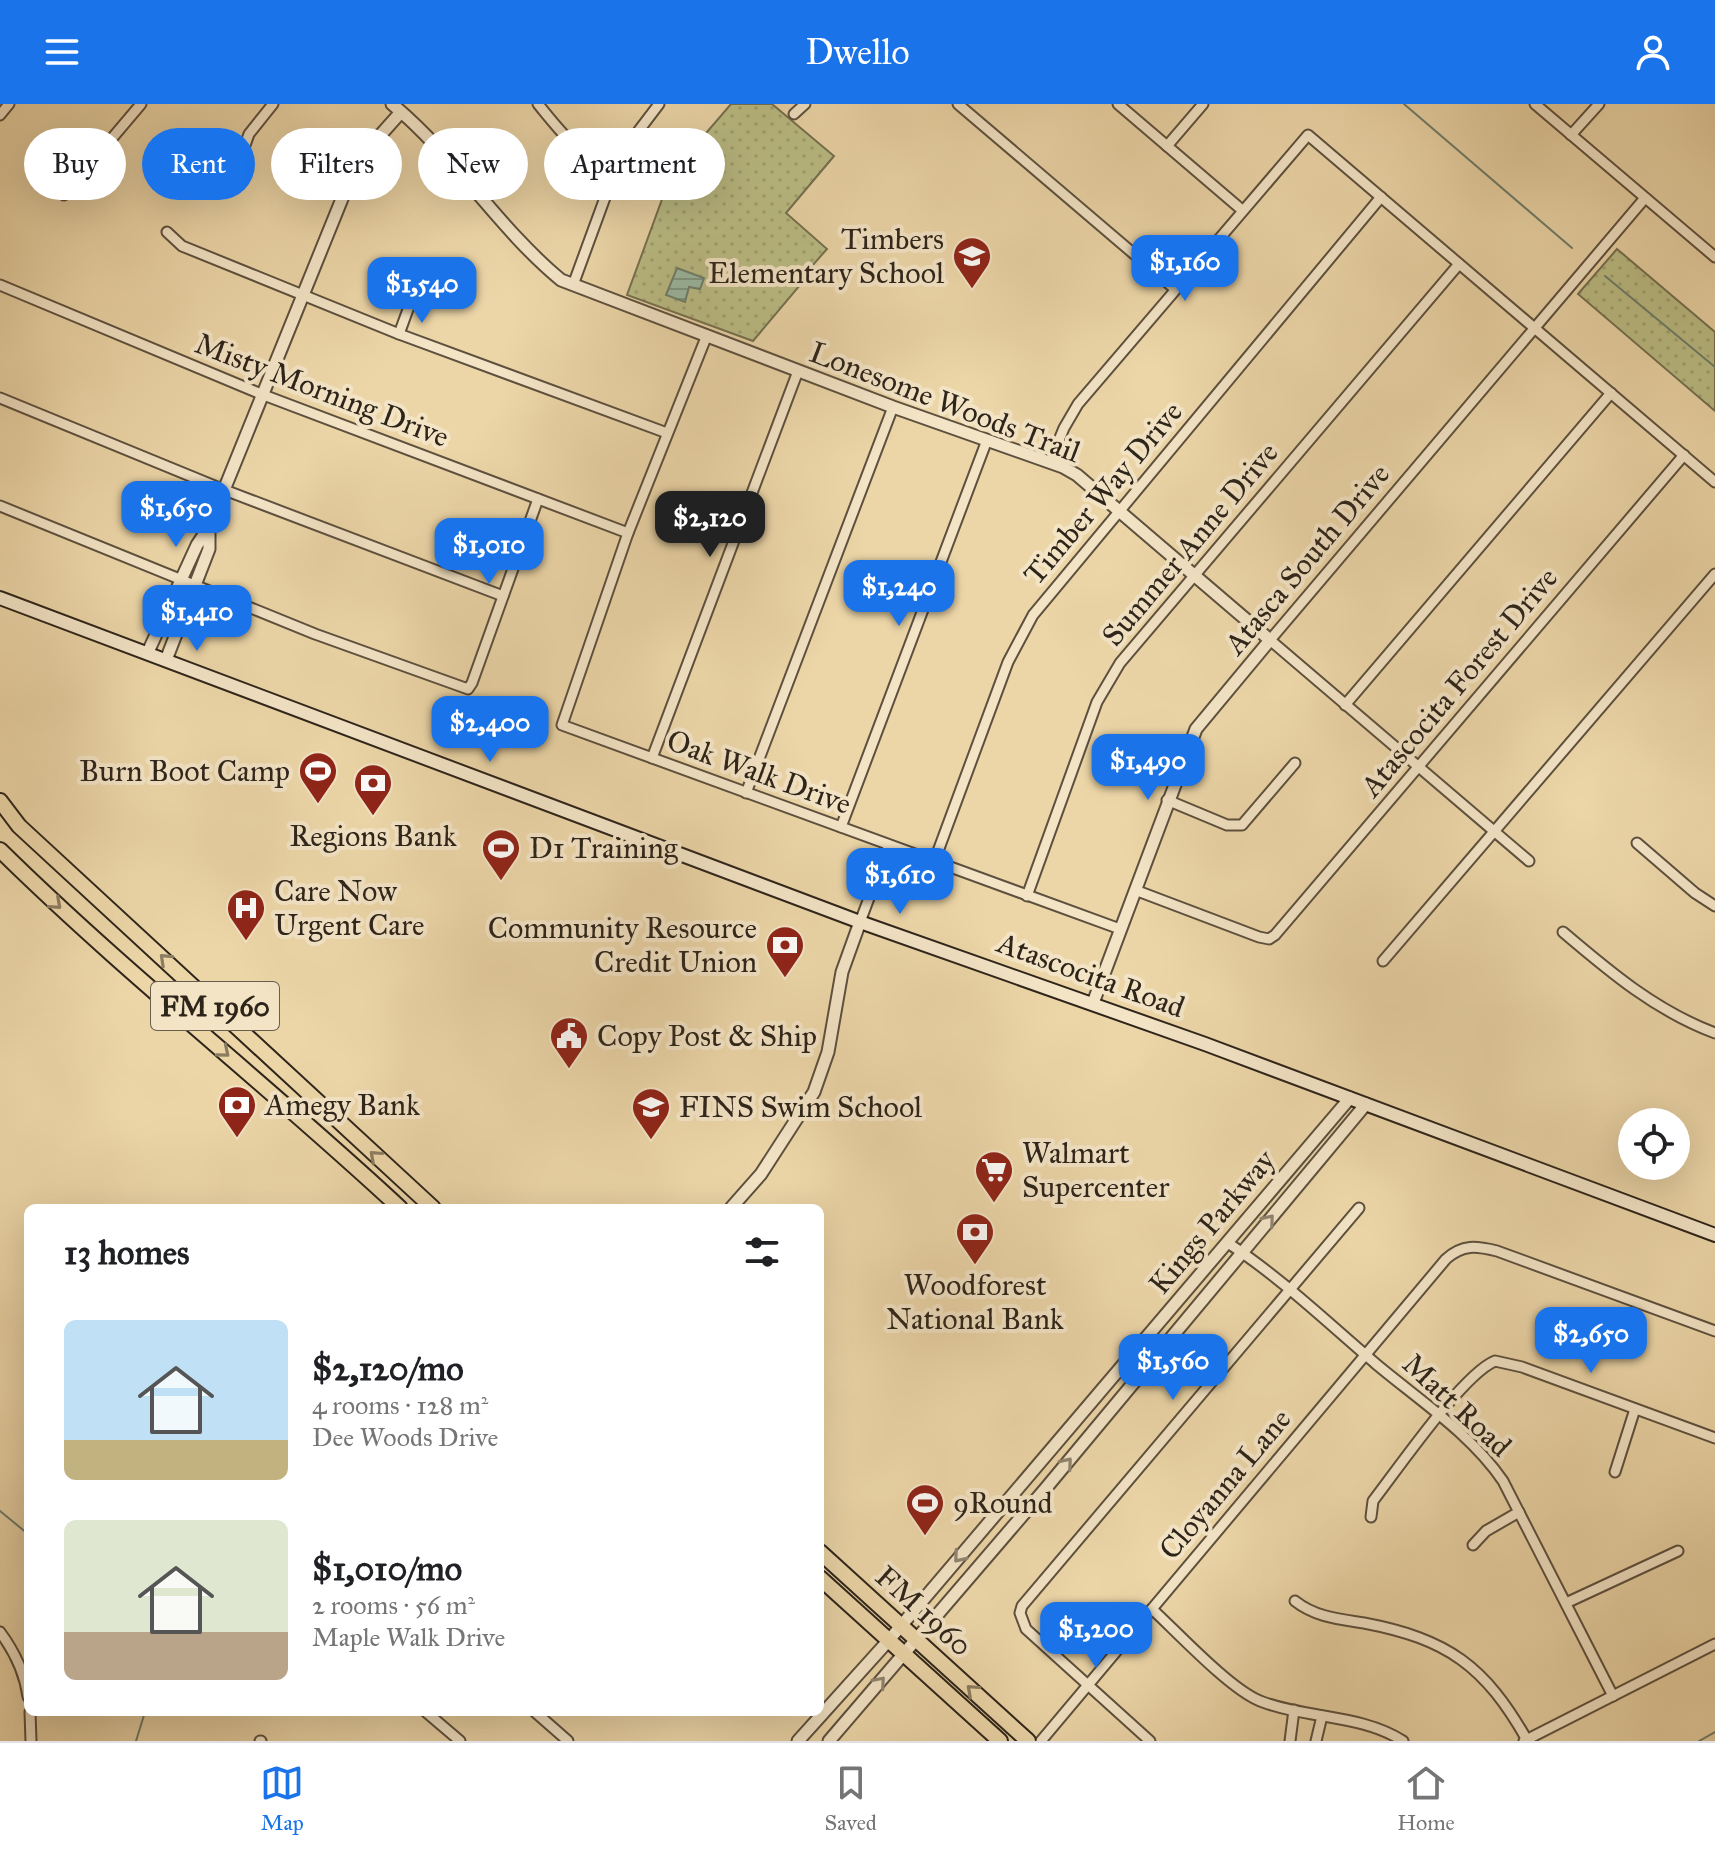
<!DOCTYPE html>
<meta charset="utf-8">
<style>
body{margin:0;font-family:"IM FELL Great Primer",serif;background:#f6f6f6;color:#202124;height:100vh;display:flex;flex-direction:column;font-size:30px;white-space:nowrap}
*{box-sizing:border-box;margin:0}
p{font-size:26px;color:#757577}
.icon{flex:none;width:44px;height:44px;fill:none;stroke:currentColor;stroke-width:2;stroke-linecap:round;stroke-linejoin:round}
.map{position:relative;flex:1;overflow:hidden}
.panel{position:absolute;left:24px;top:1100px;width:800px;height:512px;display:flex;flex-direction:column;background:#fff;border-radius:12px;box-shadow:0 8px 32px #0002}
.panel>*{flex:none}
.banner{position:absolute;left:24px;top:24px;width:800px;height:72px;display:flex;gap:16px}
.tools{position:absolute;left:1618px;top:1004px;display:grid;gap:16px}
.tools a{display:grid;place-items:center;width:72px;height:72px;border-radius:50%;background:#fff;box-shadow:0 8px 32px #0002;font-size:40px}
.price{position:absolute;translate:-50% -68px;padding:0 18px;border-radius:16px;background:#1a73e8;color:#fff;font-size:26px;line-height:52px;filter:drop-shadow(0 2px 4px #0008)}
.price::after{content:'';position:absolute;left:50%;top:48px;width:24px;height:18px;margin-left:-12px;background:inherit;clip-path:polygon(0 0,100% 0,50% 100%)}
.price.current{background:#222;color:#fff}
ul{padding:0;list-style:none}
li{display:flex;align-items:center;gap:24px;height:200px;padding:0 40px}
li span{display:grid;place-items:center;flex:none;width:224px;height:160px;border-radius:12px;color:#555}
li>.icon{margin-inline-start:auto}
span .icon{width:96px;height:96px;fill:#fffc;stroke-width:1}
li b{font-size:34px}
h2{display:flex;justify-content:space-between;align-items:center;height:96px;padding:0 40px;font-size:34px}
.chip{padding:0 28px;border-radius:36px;background:#fff;box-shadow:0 8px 32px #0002;font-size:28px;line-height:72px}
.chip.current{background:#1a73e8;color:#fff}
header{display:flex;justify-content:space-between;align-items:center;height:104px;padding:0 40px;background:#1a73e8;color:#fff;font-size:36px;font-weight:600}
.tab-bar{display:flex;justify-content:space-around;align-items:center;height:112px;border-top:2px solid #e0e0e0;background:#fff;font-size:22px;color:#757577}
.tab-bar a{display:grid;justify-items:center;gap:4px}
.tab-bar .current{color:#1a73e8}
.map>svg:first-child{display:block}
.green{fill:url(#green-dots);stroke:#747050;stroke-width:2}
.water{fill:url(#water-rules);stroke:#6e7e6c;stroke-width:2}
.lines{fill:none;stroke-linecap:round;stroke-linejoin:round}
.stream{stroke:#6e7e6c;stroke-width:2}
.minor-casing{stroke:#5d503e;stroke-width:13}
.tertiary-casing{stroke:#5d503e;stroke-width:15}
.secondary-casing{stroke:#2d241a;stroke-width:16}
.primary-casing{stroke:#2d241a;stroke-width:18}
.minor{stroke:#f3e4c6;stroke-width:9}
.tertiary{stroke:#f3e4c6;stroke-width:11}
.secondary{stroke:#f3e4c6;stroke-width:12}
.primary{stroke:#ecd6a8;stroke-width:14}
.oneway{stroke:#8c7d61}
.oneway2{stroke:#908470}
.labels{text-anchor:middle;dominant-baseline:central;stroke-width:8;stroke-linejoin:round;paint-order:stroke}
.shield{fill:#f3e4c6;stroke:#685e4e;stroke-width:2}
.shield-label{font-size:28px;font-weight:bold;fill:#2d241a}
.poi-label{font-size:30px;fill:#2d241a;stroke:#f3e4c6;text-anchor:start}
.street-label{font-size:30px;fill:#2d241a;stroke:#f3e4c6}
</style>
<header><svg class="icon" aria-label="menu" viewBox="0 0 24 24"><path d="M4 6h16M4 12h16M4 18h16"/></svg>Dwello<svg class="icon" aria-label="person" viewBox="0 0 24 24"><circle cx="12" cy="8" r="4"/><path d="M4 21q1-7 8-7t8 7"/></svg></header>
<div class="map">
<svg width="1715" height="1637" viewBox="0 0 1715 1637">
<defs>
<pattern id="green-dots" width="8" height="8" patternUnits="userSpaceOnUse" patternTransform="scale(2)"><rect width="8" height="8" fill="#bbbd85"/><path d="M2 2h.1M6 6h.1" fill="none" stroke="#a1a272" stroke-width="1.8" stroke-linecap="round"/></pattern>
<pattern id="water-rules" width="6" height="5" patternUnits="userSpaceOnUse" patternTransform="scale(2)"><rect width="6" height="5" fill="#9abaa3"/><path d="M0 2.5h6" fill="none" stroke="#7e9784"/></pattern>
</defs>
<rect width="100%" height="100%" fill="#ecd6a8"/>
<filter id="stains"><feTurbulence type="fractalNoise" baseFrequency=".0025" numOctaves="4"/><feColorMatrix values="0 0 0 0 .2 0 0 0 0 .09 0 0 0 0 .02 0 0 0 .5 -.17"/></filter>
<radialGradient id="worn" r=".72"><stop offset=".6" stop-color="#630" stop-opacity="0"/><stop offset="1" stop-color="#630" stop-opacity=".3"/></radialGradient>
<g class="green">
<path d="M731 0H772L834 52 786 109 827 145 804 171 806 174 753 237 627 191 668 79 676 64Z"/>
<path d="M1617 145 1715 228V307L1578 190Z"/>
</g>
<path class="water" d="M677 164 704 174 700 185 689 183 685 198 666 191Z"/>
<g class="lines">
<g class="stream">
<path d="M1404 0 1572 144"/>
<path d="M1605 172 1715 263"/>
<path d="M0 1407 28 1430"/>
<path d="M136 1637 145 1608"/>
<path d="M1699 1637 1715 1628"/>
</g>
<defs>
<g id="minor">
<path d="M538 0C561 28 580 54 615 67"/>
<path d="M958 0 1175 185"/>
<path d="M1118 0 1242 106"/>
<path d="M1535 0 1715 153"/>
<path d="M794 10 805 0"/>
<path d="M0 11 9 0"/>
<path d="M1571 31 1599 0"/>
<path d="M1167 42 1203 0"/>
<path d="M244 44 249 30 273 0"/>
<path d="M64 91 141 0"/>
<path d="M167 128 182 142 399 230 667 329"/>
<path d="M0 181 261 290 628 429"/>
<path d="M573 181 621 50 659 0"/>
<path d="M399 230 418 178"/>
<path d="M707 231 628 429 562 621 1120 825"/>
<path d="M0 294 222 385 503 492"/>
<path d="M1050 358 1064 324 1078 300 1308 31 1715 378"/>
<path d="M0 402 315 530 468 585 472 579 538 395"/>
<path d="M1345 601 1611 289"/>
<path d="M652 654 798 267"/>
<path d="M746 689 893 303"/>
<path d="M1167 696 1227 721H1242L1295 659"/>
<path d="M841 723 987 336"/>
<path d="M1637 739 1695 789 1715 802"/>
<path d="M1529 757 1270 536 1645 94"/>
<path d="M934 758 1008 558 1033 511 1381 93"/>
<path d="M1135 786 1259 833 1269 835 1275 831 1684 351"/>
<path d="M1027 792 1097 598 1120 559 1459 160"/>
<path d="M860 818 889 741"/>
<path d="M1563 828C1610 868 1656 907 1715 929"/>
<path d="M1383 857 1715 470"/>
<path d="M1228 1139C1281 1174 1328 1219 1376 1260 1419 1296 1471 1330 1503 1377L1613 1592"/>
<path d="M1615 1368 1635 1305"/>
<path d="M1371 1413 1373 1397C1397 1366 1463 1270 1495 1257L1522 1263 1715 1334"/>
<path d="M1473 1441 1486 1427 1519 1408"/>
<path d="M1295 1497C1315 1513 1339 1515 1364 1519 1448 1535 1485 1562 1527 1636"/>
<path d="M1566 1499 1678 1447"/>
<path d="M1152 1505C1178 1529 1230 1585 1260 1597 1306 1615 1361 1610 1403 1637"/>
<path d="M0 1528C14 1547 25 1570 28 1593"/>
<path d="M30 1608 31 1637"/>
<path d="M426 1608 460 1637"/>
<path d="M535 1608 568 1637"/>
<path d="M260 1637H261"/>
<path d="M1041 1637 1446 1155C1463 1140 1476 1142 1497 1147L1715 1227"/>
<path d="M1150 1637 1026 1525 1020 1509 1022 1502 1359 1104"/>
<path d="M1290 1637 1294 1606"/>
<path d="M1316 1637 1322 1612"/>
<path d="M1524 1637 1715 1540"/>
</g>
<g id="tertiary">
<path d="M392 0C455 52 498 124 561 176L893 303 1063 363 1077 371 1270 536 1196 625 1093 899"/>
<path d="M148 548 197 441 209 423 350 75 360 54 401 8"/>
<path d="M166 556 209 445V423"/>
<path d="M731 1104 761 1070 814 988 828 948 842 868 860 818"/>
<path d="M798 1637 889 1536 1350 994"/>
<path d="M829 1637 1046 1384 1366 1000"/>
</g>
<path id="secondary" d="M0 494 860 818 1205 940 1715 1131"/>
<g id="primary">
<path d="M0 697 19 722 433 1104"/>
<path d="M0 746C128 872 269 982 400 1104"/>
<path d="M820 1448 1028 1637"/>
<path d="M820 1474 1000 1637"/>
</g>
</defs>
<use href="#minor" class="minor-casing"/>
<use href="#tertiary" class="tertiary-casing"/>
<use href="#secondary" class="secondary-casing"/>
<use href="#primary" class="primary-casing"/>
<use href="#minor" class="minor"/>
<use href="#tertiary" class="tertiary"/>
<use href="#secondary" class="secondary"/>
<use href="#primary" class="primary"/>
</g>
<defs><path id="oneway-chevron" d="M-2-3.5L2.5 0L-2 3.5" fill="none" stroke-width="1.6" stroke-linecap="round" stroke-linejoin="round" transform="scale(2)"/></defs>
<g class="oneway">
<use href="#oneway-chevron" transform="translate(56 800) rotate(42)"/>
<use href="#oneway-chevron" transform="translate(165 855) rotate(-137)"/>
<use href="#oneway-chevron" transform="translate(224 948) rotate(40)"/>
<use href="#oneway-chevron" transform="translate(375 1052) rotate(-138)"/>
<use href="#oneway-chevron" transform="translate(972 1586) rotate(-138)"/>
</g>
<g class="oneway2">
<use href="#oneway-chevron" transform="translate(1269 1116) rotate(-50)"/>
<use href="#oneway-chevron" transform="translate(1067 1359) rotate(-50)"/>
<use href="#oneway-chevron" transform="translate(959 1453) rotate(130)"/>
<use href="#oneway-chevron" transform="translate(880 1578) rotate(-49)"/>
</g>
<defs>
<symbol id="school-pin" viewBox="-11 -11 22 30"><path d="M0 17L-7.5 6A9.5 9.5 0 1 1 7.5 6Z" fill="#8f2418" stroke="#f3e4c6"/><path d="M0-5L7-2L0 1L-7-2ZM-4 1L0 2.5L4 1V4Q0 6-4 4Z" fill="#fff"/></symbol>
<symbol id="stadium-pin" viewBox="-11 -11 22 30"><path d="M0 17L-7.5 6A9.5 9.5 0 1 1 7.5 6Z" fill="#8f2418" stroke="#f3e4c6"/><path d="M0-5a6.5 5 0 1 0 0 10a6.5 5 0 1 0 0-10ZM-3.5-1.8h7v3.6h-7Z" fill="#fff"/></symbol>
<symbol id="bank-pin" viewBox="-11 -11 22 30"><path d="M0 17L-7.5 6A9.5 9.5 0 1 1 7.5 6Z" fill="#8f2418" stroke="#f3e4c6"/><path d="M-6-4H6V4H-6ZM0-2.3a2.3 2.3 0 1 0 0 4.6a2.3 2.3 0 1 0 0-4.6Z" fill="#fff"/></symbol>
<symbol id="hospital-pin" viewBox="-11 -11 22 30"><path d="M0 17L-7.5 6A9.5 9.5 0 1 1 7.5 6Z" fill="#8f2418" stroke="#f3e4c6"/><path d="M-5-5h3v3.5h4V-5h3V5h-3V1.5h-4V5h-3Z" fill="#fff"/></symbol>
<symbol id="civic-pin" viewBox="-11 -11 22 30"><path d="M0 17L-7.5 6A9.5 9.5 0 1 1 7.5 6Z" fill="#8f2418" stroke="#f3e4c6"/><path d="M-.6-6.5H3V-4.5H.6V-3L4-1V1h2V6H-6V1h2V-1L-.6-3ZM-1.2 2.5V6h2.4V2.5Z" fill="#fff"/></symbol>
<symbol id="supermarket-pin" viewBox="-11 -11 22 30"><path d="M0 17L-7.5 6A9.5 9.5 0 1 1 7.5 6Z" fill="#8f2418" stroke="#f3e4c6"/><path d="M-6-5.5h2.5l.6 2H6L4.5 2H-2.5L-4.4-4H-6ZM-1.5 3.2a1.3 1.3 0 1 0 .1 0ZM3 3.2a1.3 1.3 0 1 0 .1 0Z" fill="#fff"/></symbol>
</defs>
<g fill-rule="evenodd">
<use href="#school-pin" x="950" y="130" width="44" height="60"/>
<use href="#stadium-pin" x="296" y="645" width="44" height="60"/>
<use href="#bank-pin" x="351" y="657" width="44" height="60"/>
<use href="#stadium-pin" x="479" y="722" width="44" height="60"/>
<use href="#hospital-pin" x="224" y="782" width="44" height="60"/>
<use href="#bank-pin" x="763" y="819" width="44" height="60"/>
<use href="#civic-pin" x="547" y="910" width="44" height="60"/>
<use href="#bank-pin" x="215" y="979" width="44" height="60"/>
<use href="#school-pin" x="629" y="981" width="44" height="60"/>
<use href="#supermarket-pin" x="972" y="1044" width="44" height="60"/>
<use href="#bank-pin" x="953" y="1106" width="44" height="60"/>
<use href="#stadium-pin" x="903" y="1377" width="44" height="60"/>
</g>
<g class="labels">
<rect class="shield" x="151" y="878" width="128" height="48" rx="6"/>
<g class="shield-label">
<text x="215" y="902">FM 1960</text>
</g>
<g class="poi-label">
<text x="944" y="135" text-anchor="end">Timbers<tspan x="944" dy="34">Elementary School</tspan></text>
<text x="290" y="667" text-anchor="end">Burn Boot Camp</text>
<text x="373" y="732" text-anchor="middle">Regions Bank</text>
<text x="529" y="744">D1 Training</text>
<text x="274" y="787">Care Now<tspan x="274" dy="34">Urgent Care</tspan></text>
<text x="757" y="824" text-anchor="end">Community Resource<tspan x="757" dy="34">Credit Union</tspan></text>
<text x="597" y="932">Copy Post &amp; Ship</text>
<text x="265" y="1001">Amegy Bank</text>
<text x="679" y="1003">FINS Swim School</text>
<text x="1022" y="1049">Walmart<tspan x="1022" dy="34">Supercenter</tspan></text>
<text x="975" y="1181" text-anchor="middle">Woodforest<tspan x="975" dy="34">National Bank</tspan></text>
<text x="953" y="1399">9Round</text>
</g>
<g class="street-label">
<text transform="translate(322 286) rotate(21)">Misty Morning Drive</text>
<text transform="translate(945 298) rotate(21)">Lonesome Woods Trail</text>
<text transform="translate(1103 389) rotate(-50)">Timber Way Drive</text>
<text transform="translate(1190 440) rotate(-50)">Summer Anne Drive</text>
<text transform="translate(1307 455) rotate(-50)">Atasca South Drive</text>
<text transform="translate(1459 578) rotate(-50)">Atascocita Forest Drive</text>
<text transform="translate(759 668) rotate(20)">Oak Walk Drive</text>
<text transform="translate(1091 871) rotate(20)">Atascocita Road</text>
<text transform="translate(1212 1118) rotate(-50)">Kings Parkway</text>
<text transform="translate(1457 1301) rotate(43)">Matt Road</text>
<text transform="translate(1225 1380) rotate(-50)">Cloyanna Lane</text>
<text transform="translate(924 1507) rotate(42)">FM 1960</text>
</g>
</g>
<rect width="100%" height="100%" filter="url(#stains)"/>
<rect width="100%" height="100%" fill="url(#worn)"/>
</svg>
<div class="tools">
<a><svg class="icon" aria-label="locate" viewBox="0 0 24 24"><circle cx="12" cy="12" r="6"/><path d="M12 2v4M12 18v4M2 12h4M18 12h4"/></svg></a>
</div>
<b class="price" style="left:1185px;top:199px">$1,160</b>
<b class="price" style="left:422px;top:221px">$1,540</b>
<b class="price" style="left:176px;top:445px">$1,650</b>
<b class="price current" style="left:710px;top:455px">$2,120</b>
<b class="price" style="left:489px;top:482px">$1,010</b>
<b class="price" style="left:899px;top:524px">$1,240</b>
<b class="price" style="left:197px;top:549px">$1,410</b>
<b class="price" style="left:490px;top:660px">$2,400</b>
<b class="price" style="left:1148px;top:698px">$1,490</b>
<b class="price" style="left:900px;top:812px">$1,610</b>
<b class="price" style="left:1591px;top:1271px">$2,650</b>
<b class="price" style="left:1173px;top:1298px">$1,560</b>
<b class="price" style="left:1096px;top:1566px">$1,200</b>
<div class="banner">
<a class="chip">Buy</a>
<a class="chip current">Rent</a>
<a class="chip">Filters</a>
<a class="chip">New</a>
<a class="chip">Apartment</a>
</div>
<section class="panel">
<h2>13 homes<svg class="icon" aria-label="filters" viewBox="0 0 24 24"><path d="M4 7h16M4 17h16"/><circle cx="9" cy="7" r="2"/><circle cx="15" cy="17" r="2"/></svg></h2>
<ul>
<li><span style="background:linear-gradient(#bfe0f5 75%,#c2b280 0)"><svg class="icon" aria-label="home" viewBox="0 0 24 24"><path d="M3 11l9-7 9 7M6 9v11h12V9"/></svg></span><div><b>$2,120/mo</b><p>4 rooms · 128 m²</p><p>Dee Woods Drive</p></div></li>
<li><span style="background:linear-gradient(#dfe7d0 70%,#b9a48a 0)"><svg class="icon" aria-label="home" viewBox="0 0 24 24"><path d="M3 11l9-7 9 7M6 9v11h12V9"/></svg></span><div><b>$1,010/mo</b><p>2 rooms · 56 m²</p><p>Maple Walk Drive</p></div></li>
</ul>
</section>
</div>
<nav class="tab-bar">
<a class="current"><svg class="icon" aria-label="map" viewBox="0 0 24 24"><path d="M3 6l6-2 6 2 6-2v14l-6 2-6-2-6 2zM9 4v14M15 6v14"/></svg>Map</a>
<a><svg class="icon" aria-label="saved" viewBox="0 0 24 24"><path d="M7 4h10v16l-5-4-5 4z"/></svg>Saved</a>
<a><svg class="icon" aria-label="home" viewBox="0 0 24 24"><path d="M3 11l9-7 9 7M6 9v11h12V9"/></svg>Home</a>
</nav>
